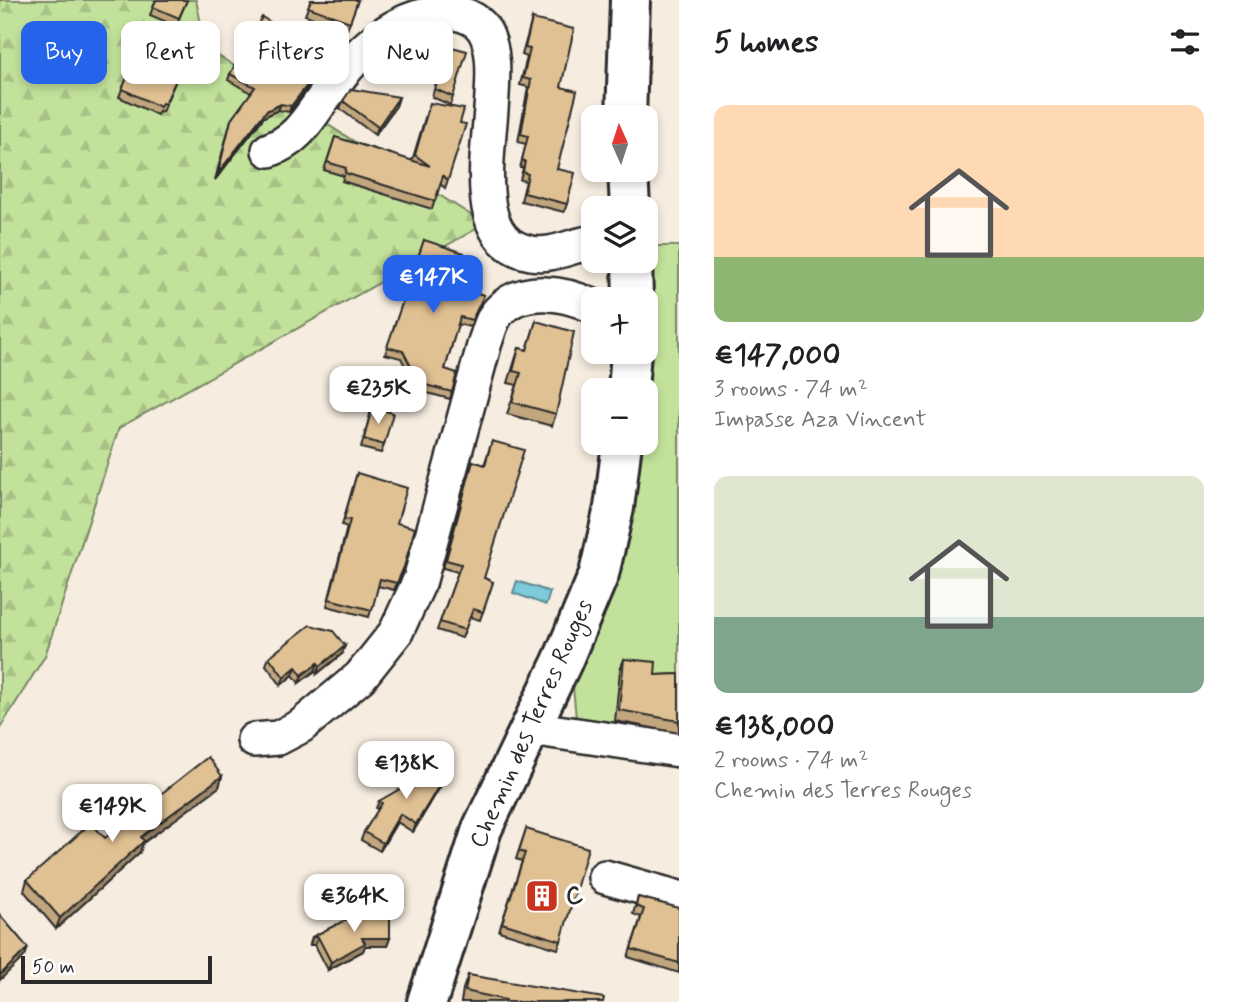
<!DOCTYPE html>
<meta charset="utf-8">
<style>
body{margin:0;font-family:Mynerve,sans-serif;background:#f2f2f2;color:#202124;height:100vh;display:flex;flex-direction:column;font-size:26px;white-space:nowrap}
*{box-sizing:border-box;margin:0}
p{font-size:23px;color:#757577}
.icon{flex:none;width:38px;height:38px;fill:none;stroke:currentColor;stroke-width:2;stroke-linecap:round;stroke-linejoin:round}
.map{position:relative;flex:1;overflow:hidden}
.side{display:flex;flex-direction:column;background:#fff;width:560px}
.side>*{flex:none}
.banner{position:absolute;left:21px;top:21px;width:553px;height:63px;display:flex;gap:14px}
.needle{width:46px;rotate:357deg}
.controls{position:absolute;left:581px;top:105px;display:grid;gap:14px}
.controls a{display:grid;place-items:center;width:77px;height:77px;border-radius:14px;background:#fff;box-shadow:0 4px 10px #0003;font-size:35px}
.scale{position:absolute;left:21px;bottom:18px;width:191px;box-sizing:border-box;padding-left:7px;border:4px solid #2b2b2b;border-top:0;font-size:19px;line-height:24px;white-space:nowrap;color:#2b2b2b;-webkit-text-stroke:5px #fff;paint-order:stroke}
.price{position:absolute;translate:-50% -60px;padding:0 16px;border-radius:14px;background:#fff;color:#222;font-size:23px;line-height:46px;filter:drop-shadow(0 2px 4px #0008)}
.price::after{content:'';position:absolute;left:50%;top:42px;width:21px;height:16px;margin-left:-10px;background:inherit;clip-path:polygon(0 0,100% 0,50% 100%)}
.price.active{background:#2563eb;color:#fff}
ul{padding:0;list-style:none}
li{display:grid;align-content:center;gap:14px;height:371px;padding:0 35px}
li span{display:grid;place-items:center;height:217px;border-radius:14px;color:#555}
li>.icon{margin-inline-start:auto}
span .icon{width:126px;height:126px;fill:#fffc;stroke-width:1}
li b{font-size:30px}
h2{display:flex;justify-content:space-between;align-items:center;height:84px;padding:0 35px;font-size:30px}
.tag{padding:0 24px;border-radius:14px;background:#fff;box-shadow:0 4px 10px #0003;font-size:24px;line-height:63px}
.tag.active{background:#2563eb;color:#fff}
main{display:flex;flex:1;min-height:0}
.map>svg:first-child{display:block}
.forest{fill:url(#forest-firs);stroke:#768663;stroke-width:2}
.green{fill:#c2e29b;stroke:#768663;stroke-width:2}
.water{fill:#7ccada;stroke:#5c8a94;stroke-width:2}
.lines{fill:none;stroke-linecap:round;stroke-linejoin:round}
.minor-casing{stroke:#2b2b2b;stroke-width:38}
.major-casing{stroke:#2b2b2b;stroke-width:44}
.minor{stroke:#fff;stroke-width:33}
.major{stroke:#fff;stroke-width:38}
.wall{fill:#c1a67e;stroke:#2b2b2b;stroke-width:2}
.shaded-wall{fill:#9d8767;stroke:#2b2b2b;stroke-width:2}
.building{fill:#e0c193;stroke:#2b2b2b;stroke-width:2}
.labels{text-anchor:middle;dominant-baseline:central;stroke-width:6;stroke-linejoin:round;paint-order:stroke}
.street-label{font-size:24px;fill:#2b2b2b;stroke:#fff}
.poi-label{font-size:24px;font-weight:bold;fill:#2b2b2b;stroke:#fff;text-anchor:start}
</style>
<main>
<div class="map">
<svg width="679" height="1002" viewBox="0 0 679 1002">
<defs>
<pattern id="forest-firs" width="22" height="20" patternUnits="userSpaceOnUse" patternTransform="scale(1.75)"><rect width="22" height="20" fill="#c2e29b"/><path d="M5 1l3.5 6h-7zM16 11l3.5 6h-7z" fill="#a7c286"/></pattern>
</defs>
<rect width="100%" height="100%" fill="#f6ecdf"/>
<filter id="ink" filterUnits="userSpaceOnUse"><feTurbulence type="fractalNoise" baseFrequency=".0143" numOctaves="2"/><feDisplacementMap in="SourceGraphic" scale="14" xChannelSelector="R" yChannelSelector="G"/><feConvolveMatrix kernelMatrix="1 2 1 2 8 2 1 2 1" color-interpolation-filters="sRGB"/></filter>
<g filter="url(#ink)">
<path class="forest" d="M0 0H196L206 48 485 224 119 428 45 656 0 728Z"/>
<path class="green" d="M646 246H679V734L577 729 571 665 632 443H646Z"/>
<path class="water" d="M517 581 550 592 546 605 513 593Z"/>
<g class="lines">
<defs>
<g id="minor">
<path d="M269 150C298 140 308 119 325 96 352 58 384 23 431 14 447 11 464 12 477 22 525 61 440 237 531 253 552 257 572 245 593 242"/>
<path d="M530 728 679 750"/>
<path d="M254 740 278 738 301 726 360 677 396 632 420 580 485 342C489 332 491 319 499 311 523 285 565 293 593 306"/>
<path d="M605 877 679 898"/>
</g>
<g id="major">
<path d="M626 117 630 0"/>
<path d="M628 170 630 208"/>
<path d="M632 261 633 299"/>
<path d="M628 390 631 352"/>
<path d="M427 1002 482 829 562 662 599 574 614 508 622 443"/>
</g>
</defs>
<use href="#minor" class="minor-casing"/>
<use href="#major" class="major-casing"/>
<use href="#minor" class="minor"/>
<use href="#major" class="major"/>
</g>
<g class="wall">
<path d="M156 0H187L176 26 150 15Z"/>
<path d="M311 0H358L347 30 305 15Z"/>
<path d="M532 19 561 87 557 169 567 204 564 212 521 201 526 181 520 180 523 168H520L526 144 518 142 528 87 520 85 527 57 522 55Z"/>
<path d="M291 35 289 41 273 68 299 82 308 84 306 90 289 112 278 110 264 117 215 180 231 120 251 93 228 80 230 74Z"/>
<path d="M444 54 453 97 450 105 432 97Z"/>
<path d="M184 62 162 112 159 111 157 115 119 97 122 89 151 64Z"/>
<path d="M399 97 396 106 375 135 340 109 343 101Z"/>
<path d="M427 111 460 123 448 180 445 188 440 184 432 209 342 181 344 176 324 170 335 137 412 161Z"/>
<path d="M424 240 453 287 484 295 470 327 458 324 445 369 452 392 450 399 412 389 414 383 401 358 385 354Z"/>
<path d="M536 321 556 414 552 426 507 414 517 385 508 383 515 360 519 348 527 350Z"/>
<path d="M372 407 384 445 381 453 361 448Z"/>
<path d="M492 441 484 578 493 582 480 620 470 617 462 638 437 630 458 572 443 568 473 461 484 465Z"/>
<path d="M357 473 397 523 402 573 394 590 378 586 369 617 327 606 347 527 342 525Z"/>
<path d="M342 654 317 674 315 671 299 683 293 675 281 685 266 665 269 657Z"/>
<path d="M624 659 655 675 679 674V733L615 721 620 670Z"/>
<path d="M222 776 219 787 143 843 140 852 56 929 24 891 27 880Z"/>
<path d="M443 782 413 832 397 822 380 851 361 840 364 832 378 810 376 808 379 801Z"/>
<path d="M526 829 561 941 558 949 499 931 522 861 516 859Z"/>
<path d="M638 897 679 908V973L628 957 641 917 633 914Z"/>
<path d="M312 937 390 938 387 946H365L363 951 328 970 315 945H310Z"/>
<path d="M468 975 603 1002H461L463 989Z"/>
</g>
<g class="shaded-wall">
<path d="M291 35 289 41 270 73 272 67Z"/>
<path d="M308 84 306 90 289 112 291 106Z"/>
<path d="M399 97 396 106 375 135 378 127Z"/>
<path d="M281 104 278 110 264 117 215 180 218 173 266 111Z"/>
<path d="M345 646 342 654 317 674 320 666Z"/>
<path d="M318 663 315 671 299 683 302 675Z"/>
<path d="M296 667 293 675 281 685 284 677Z"/>
<path d="M446 774 443 782 413 832 416 824Z"/>
<path d="M222 776 219 787 143 843 140 852 56 929 60 918 141 837Z"/>
<path d="M400 814 397 822 380 851 383 843Z"/>
<path d="M312 937H318L315 945H310Z"/>
<path d="M362 938H390L387 946H365L363 951 328 970 331 962Z"/>
<path d="M28 948 25 956 0 980V975Z"/>
</g>
<g class="building">
<path d="M156 0H187L179 18 153 7Z"/>
<path d="M311 0H358L350 22 308 7Z"/>
<path d="M262 17 291 35 272 67 300 78 299 82 308 84 291 106 281 104 266 111 218 173 231 120 255 87 230 74Z"/>
<path d="M532 19 574 29 561 87 577 91 557 169 575 173 567 204 524 193 528 174 523 172 525 161 522 160 528 136 521 134 531 80 523 78 530 49 525 48Z"/>
<path d="M448 46 467 51 453 97 435 89Z"/>
<path d="M157 50 184 62 165 104 162 103 160 107 122 89 136 58 151 64Z"/>
<path d="M351 89 399 97 378 127 343 101Z"/>
<path d="M430 103 464 109 460 123 466 124 448 180 443 176 435 201 345 173 346 168 327 162 335 137 430 166 415 155Z"/>
<path d="M424 240 464 253 453 287 484 295 472 320 460 317 445 369 457 373 452 392 414 382 416 376 403 351 387 347Z"/>
<path d="M536 321 574 332 556 414 512 402 521 373 513 371 519 348 527 350Z"/>
<path d="M372 407 393 413 384 445 364 439Z"/>
<path d="M492 441 524 450 484 578 493 582 483 612 473 609 465 630 440 622 461 564 446 560 473 461 485 465Z"/>
<path d="M357 473 407 488 397 523 415 528 404 567 397 583 380 579 372 610 329 599 350 520 344 519Z"/>
<path d="M310 625 333 631 345 646 320 666 318 663 302 675 296 667 284 677 269 657Z"/>
<path d="M624 659 656 662 655 675 679 674V721L619 710Z"/>
<path d="M208 757 222 776 141 837 144 841 60 918 27 880 91 823 105 838Z"/>
<path d="M421 759 446 774 416 824 400 814 383 843 364 832 382 803 379 801 405 786Z"/>
<path d="M526 829 588 848 561 941 502 923 525 853 519 851Z"/>
<path d="M638 897 679 908V963L631 949 644 909 636 906Z"/>
<path d="M361 912 390 916V938H362L365 943 331 962 318 937H312Z"/>
<path d="M0 915 28 948 0 975Z"/>
<path d="M468 975 604 998 603 1002H506V1000L465 991Z"/>
</g>
</g>
<defs>
<symbol id="building-square" viewBox="-11 -11 22 22"><rect x="-9" y="-9" width="18" height="18" rx="4" fill="#c8321e" stroke="#fff"/><path d="M-4-6H4V6H1V3H-1V6H-4ZM-2.5-4.3h1.7v1.8h-1.7ZM.8-4.3h1.7v1.8H.8ZM-2.5-1h1.7V.8h-1.7ZM.8-1h1.7V.8H.8Z" fill="#fff"/></symbol>
</defs>
<g fill-rule="evenodd">
<use href="#building-square" x="523" y="877" width="38" height="38"/>
</g>
<g class="labels">
<g class="street-label">
<text transform="translate(532 724) rotate(-66)">Chemin des Terres Rouges</text>
</g>
<g class="poi-label">
<text x="566" y="896">C</text>
</g>
</g>
</svg>
<div class="controls">
<a><svg class="needle" viewBox="-14 -14 28 28"><path d="M0-13l5 13h-10z" fill="#e53935"/><path d="M0 13l5-13h-10z" fill="#757577"/></svg></a>
<a><svg class="icon" aria-label="layers" viewBox="0 0 24 24"><path d="M12 4l9 5-9 5-9-5zM3 14l9 5 9-5"/></svg></a>
<a>+</a>
<a>−</a>
</div>
<div class="scale">50 m</div>
<b class="price active" style="left:433px;top:315px">€147K</b>
<b class="price" style="left:378px;top:426px">€235K</b>
<b class="price" style="left:406px;top:801px">€138K</b>
<b class="price" style="left:112px;top:844px">€149K</b>
<b class="price" style="left:354px;top:934px">€364K</b>
<div class="banner">
<a class="tag active">Buy</a>
<a class="tag">Rent</a>
<a class="tag">Filters</a>
<a class="tag">New</a>
</div>
</div>
<section class="side">
<h2>5 homes<svg class="icon" aria-label="filters" viewBox="0 0 24 24"><path d="M4 7h16M4 17h16"/><circle cx="9" cy="7" r="2"/><circle cx="15" cy="17" r="2"/></svg></h2>
<ul>
<li><span style="background:linear-gradient(#ffd9b3 70%,#8fb573 0)"><svg class="icon" aria-label="home" viewBox="0 0 24 24"><path d="M3 11l9-7 9 7M6 9v11h12V9"/></svg></span><div><b>€147,000</b><p>3 rooms · 74 m²</p><p>Impasse Aza Vincent</p></div></li>
<li><span style="background:linear-gradient(#dfe7d0 65%,#7fa58c 0)"><svg class="icon" aria-label="home" viewBox="0 0 24 24"><path d="M3 11l9-7 9 7M6 9v11h12V9"/></svg></span><div><b>€138,000</b><p>2 rooms · 74 m²</p><p>Chemin des Terres Rouges</p></div></li>
</ul>
</section>
</main>
